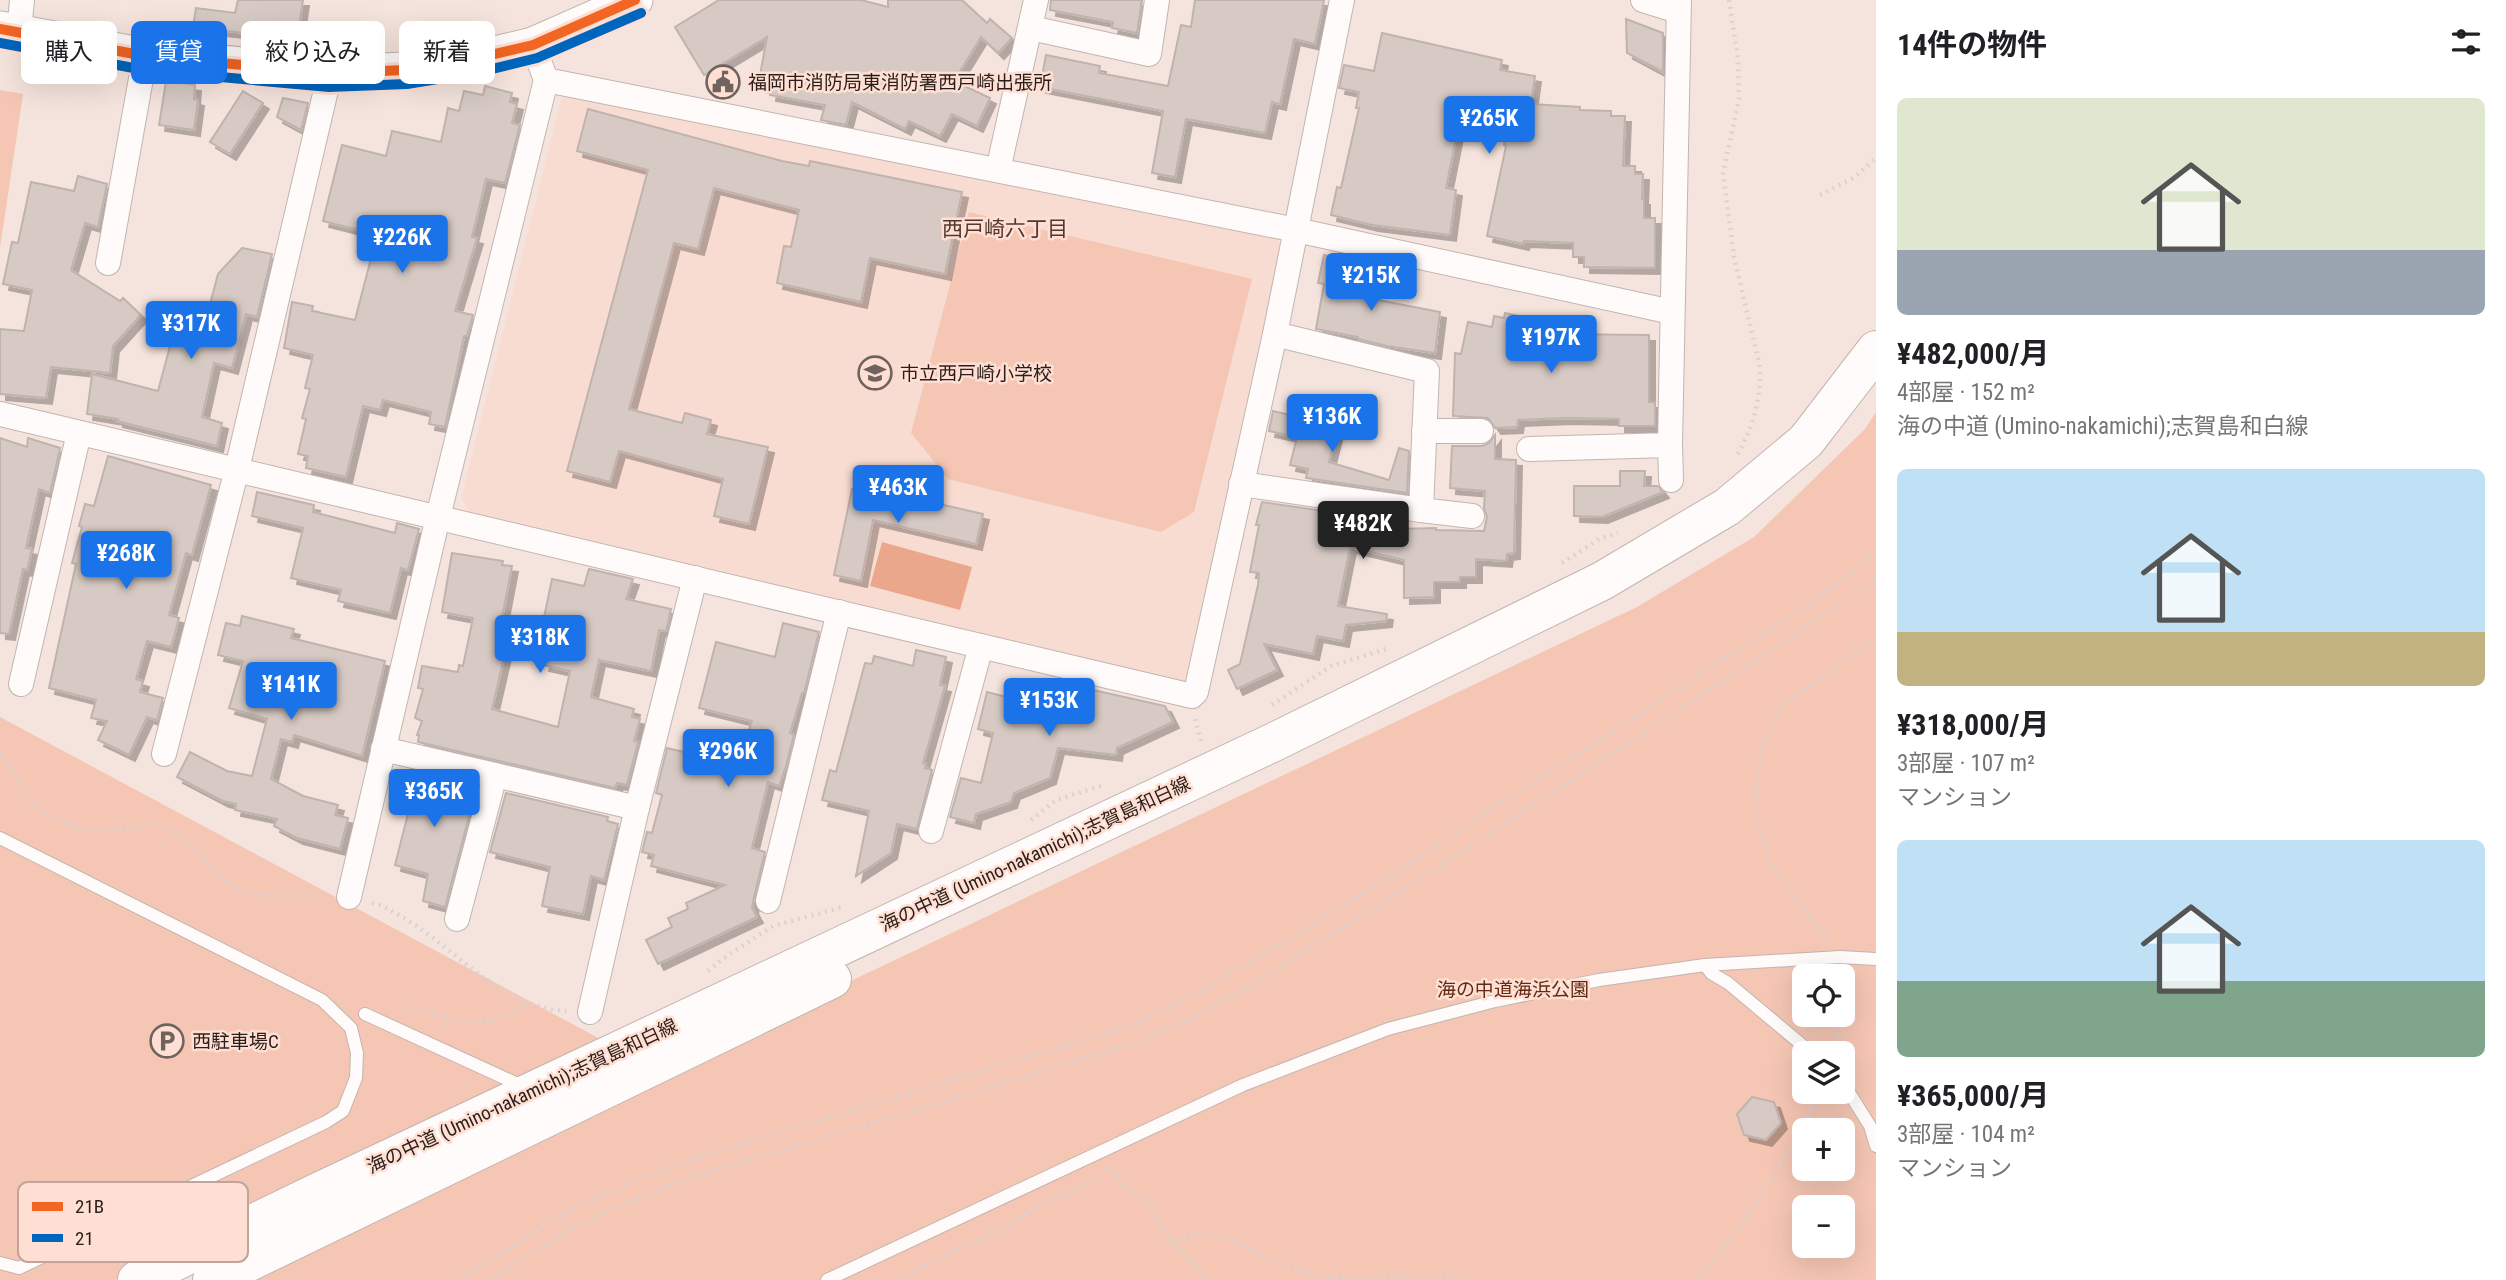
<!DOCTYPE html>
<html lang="ja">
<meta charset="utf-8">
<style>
body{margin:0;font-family:"Roboto Condensed","Noto Sans JP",sans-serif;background:#f6f6f6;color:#202124;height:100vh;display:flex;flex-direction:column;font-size:26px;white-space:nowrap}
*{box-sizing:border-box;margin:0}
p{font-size:23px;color:#757577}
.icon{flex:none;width:38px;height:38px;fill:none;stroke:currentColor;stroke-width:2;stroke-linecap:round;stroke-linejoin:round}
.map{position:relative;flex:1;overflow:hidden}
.sheet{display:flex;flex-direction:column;background:#fff;width:630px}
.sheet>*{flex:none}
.guide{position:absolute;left:21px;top:21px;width:665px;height:63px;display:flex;gap:14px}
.fabs{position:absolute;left:1792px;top:964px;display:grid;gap:14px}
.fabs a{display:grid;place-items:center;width:63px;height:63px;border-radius:10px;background:#fff;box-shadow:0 7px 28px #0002;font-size:35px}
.price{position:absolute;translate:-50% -60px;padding:0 16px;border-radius:7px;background:#1a73e8;color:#fff;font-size:23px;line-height:46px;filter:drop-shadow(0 2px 4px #0008)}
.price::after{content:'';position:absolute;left:50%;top:42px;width:21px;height:16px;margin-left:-10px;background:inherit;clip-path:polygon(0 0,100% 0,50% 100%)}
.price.active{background:#222;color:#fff}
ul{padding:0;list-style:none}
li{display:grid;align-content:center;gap:14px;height:371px;padding:0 21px}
li span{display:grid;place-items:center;height:217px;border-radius:10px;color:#555}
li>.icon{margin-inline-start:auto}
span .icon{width:126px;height:126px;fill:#fffc;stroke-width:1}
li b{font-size:30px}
h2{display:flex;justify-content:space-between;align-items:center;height:84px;padding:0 21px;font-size:30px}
.tag{padding:0 24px;border-radius:10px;background:#fff;box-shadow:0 7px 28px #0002;font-size:24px;line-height:63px}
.tag.active{background:#1a73e8;color:#fff}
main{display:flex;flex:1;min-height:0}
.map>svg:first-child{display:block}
.built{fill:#f9dcd1}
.green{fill:#f5c6b3;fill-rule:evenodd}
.water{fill:#eaa78c}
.building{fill:#d7cac4;stroke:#c0b3ae;stroke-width:2;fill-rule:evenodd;filter:url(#shadow)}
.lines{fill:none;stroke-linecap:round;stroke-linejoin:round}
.lane-casing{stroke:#c2b5b0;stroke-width:14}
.street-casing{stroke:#c2b5b0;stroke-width:26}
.secondary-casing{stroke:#c2b5b0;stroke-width:37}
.primary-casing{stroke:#c2b5b0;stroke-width:40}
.path{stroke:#d8d3d1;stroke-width:4.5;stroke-dasharray:2 5;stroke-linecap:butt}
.lane{stroke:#fefbfa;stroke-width:12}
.street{stroke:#fefbfa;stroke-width:24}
.secondary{stroke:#fefbfa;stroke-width:35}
.primary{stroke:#fefbfa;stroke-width:38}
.bus-1-casing{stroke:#ffdfd3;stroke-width:16}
.bus-2-casing{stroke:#ffdfd3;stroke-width:16}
.bus-1{stroke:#f26522;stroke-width:10}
.bus-2{stroke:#0065bd;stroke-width:10}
.labels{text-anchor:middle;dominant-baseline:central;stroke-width:5;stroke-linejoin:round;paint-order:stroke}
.poi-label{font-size:19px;fill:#291e19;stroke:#ffdfd3;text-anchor:start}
.street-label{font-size:19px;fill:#291e19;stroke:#ffdfd3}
.park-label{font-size:19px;fill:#632b13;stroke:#ffdfd3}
.neighbourhood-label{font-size:21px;fill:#51382f;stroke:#ffdfd3}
.key{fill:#ffdfd3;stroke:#bfa59b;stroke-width:2}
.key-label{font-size:19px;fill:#291e19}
</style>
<main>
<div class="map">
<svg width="1876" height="1280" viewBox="0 0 1876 1280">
<defs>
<filter id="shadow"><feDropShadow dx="6" dy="6" stdDeviation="0" flood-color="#0004"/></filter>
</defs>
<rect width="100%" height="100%" fill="#f5e4dd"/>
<path class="built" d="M572 90 1275 236 1284 249 1190 687 472 516 461 498 561 99Z"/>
<g class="green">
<path d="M0 90 23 94 0 248Z"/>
<path d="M969 212 1252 279 1194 512 1161 532 948 479 911 433Z"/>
<path d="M1876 412V1280H222L1637 607 1754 537 1865 429ZM1804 976H1843V1015H1804ZM1804 1054H1843V1092H1804ZM1804 1130H1843V1169H1804ZM1804 1208H1843V1246H1804Z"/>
<path d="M0 717 606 1042 537 1079 115 1280H0Z"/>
</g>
<path class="water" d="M882 542 972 567 960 610 870 586Z"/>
<g class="building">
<path d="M238 0H303L297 39 193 27 196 8 235 13Z"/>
<path d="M719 0H861L888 7V0H962L987 23 990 19 1012 38 998 53 981 37 954 81 990 98 977 126 952 114 940 136 909 121 905 129 852 102 846 125 821 120 825 105 770 95 771 88 758 86 767 37 704 75 675 27Z"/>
<path d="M1051 0H1142L1137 33 1112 28 1113 22 1050 10Z"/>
<path d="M1195 0H1324L1315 44 1294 39 1280 104 1272 102 1265 133 1186 119 1175 177 1152 173 1163 111 1040 87 1046 55 1100 66 1099 73 1168 86 1181 25 1191 27Z"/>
<path d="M1626 19 1663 33V72L1627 53Z"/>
<path d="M1382 33 1502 60 1500 70 1535 76 1531 104 1580 107V110L1611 111V116H1625L1623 166H1635V174H1643L1642 199H1644V218H1655V268L1584 267V257H1573V243L1524 241 1523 244 1487 236 1506 146 1504 145 1507 127 1460 118 1446 188 1456 190 1450 235 1372 225 1331 215 1337 187 1341 188 1359 108H1356L1359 92 1339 88 1344 65 1374 71Z"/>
<path d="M166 81 195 85 194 99 198 100 194 130 159 125Z"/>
<path d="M485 86 512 93 510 102 517 104 512 123 520 125 505 183 486 179 472 237 477 238 455 311 473 315 467 336H464L445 427 429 424 431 412 383 400 380 410 363 406 346 477 306 468 308 456 298 454 306 419 302 418 310 389 305 388 313 355 284 348 292 302 313 306 312 311 355 320 375 243 365 241 367 232 323 221 342 145 386 156 392 131 441 142 448 108 459 111 464 91 483 95Z"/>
<path d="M243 91 263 103 230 154 210 142Z"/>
<path d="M283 98 308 103 301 130 277 117Z"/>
<path d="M588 109 782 161 809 166 810 161 962 192 945 274 870 258 861 302 777 283 784 246 791 247 799 210 714 188 698 249 674 243 629 409 682 423 685 413 711 420 707 434 768 447 749 524 714 516 723 479 619 451 610 482 567 471 648 170 577 151Z"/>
<path d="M78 176 107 184 98 227 85 223 71 270 120 301 123 298 141 315 113 346 110 373 51 367 46 398 0 394V329L24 331 32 290 3 284 12 242 18 243 31 182 74 191Z"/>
<path d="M242 248 272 254 257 317 246 314 232 368 214 363 202 417 222 423 217 446 117 421 118 419 87 414 92 374 158 391 174 331 201 338 218 274Z"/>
<path d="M1324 255 1360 263 1352 295 1440 312 1435 353 1387 346 1358 339V337L1316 329 1324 284 1318 283Z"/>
<path d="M1505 313 1552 323V334L1649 335V402H1655V426H1619V419L1566 418 1518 420 1517 427 1495 428 1488 418 1453 416 1455 353 1461 354 1468 322 1492 327 1494 316 1504 318Z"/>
<path d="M1273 411 1294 416 1295 412 1328 421V424L1338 427 1329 462 1389 480 1399 448 1409 451 1407 493 1306 478 1308 469 1290 465 1297 437 1269 431Z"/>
<path d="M1495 435V459L1516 460 1514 553 1507 554 1506 561 1476 559V577H1460V582H1434V597L1404 598V560L1350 547 1338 606 1387 614 1386 621 1346 625 1343 641 1317 636 1313 654 1264 644 1277 670 1237 689 1228 670 1240 664 1258 585 1259 573 1250 572 1259 525H1256L1262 502 1400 522 1398 529 1436 528V530L1484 531 1487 517 1484 508 1485 491 1450 488 1452 446H1482L1489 443Z"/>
<path d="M0 438 27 447 28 438 60 448 50 493 39 489 26 548 32 549 27 570 23 569 9 634 0 633Z"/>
<path d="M108 456 211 485 192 555 186 553 169 615 179 618 171 647 147 641 136 679 143 681 140 692 163 698 157 720 147 717 129 755 98 740 107 721 91 718 96 700 49 688 76 564 72 563 82 527 79 526 85 504 94 506Z"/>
<path d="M1620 471H1645L1644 486H1658L1663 492 1602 517 1574 516V486H1620Z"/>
<path d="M852 489 899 499 900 495 983 514 976 544 873 520 861 581 834 575Z"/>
<path d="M257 492 314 505 313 512 395 533 397 523 419 529 408 570 401 568 390 613 338 601 341 590 291 578 303 528 252 516Z"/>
<path d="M452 553 503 561 502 565 512 566 502 618 542 627 552 579 584 586 589 569 633 579 626 599 671 609 666 631 659 630 651 671 599 660 591 697 634 709 632 717 640 719 634 741 638 742 627 785 617 783 615 788 418 742 419 735H417L422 721 415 718 423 689 418 688 422 666 458 672 459 665 463 666 473 618 442 612ZM506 649 545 658 543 665 570 671 558 727 492 709Z"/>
<path d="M242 616 294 629 291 638 385 661 362 756 294 735 292 742 281 739 271 779 303 796 338 805 335 815 348 818 340 849 297 838 274 826 277 819 235 810 236 804 223 801 177 777 190 752 227 771 252 776 267 719 229 708 243 661 218 655 226 623 240 626Z"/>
<path d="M783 623 819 632 804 693H802L790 733 794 735 786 766 779 786 768 782 752 848 765 852 754 897 752 908 757 917 658 964 646 940 672 927 668 918 688 909 686 903 725 885 651 866 654 855 642 852 647 832 652 833 662 795 656 793 667 748 737 765 752 721 699 708 716 642 775 657Z"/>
<path d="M916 650 946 657 940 685 945 686 923 763 926 764 925 768 932 770 917 829 897 824 891 853 856 876 869 811 822 800 830 770 836 772 865 663 872 664 874 656 913 666Z"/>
<path d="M1044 679 1165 706 1173 722 1117 748 1116 755 1058 748 1050 778 1014 793 1011 802 976 814 974 823 950 817 961 778 981 783 993 733 978 729 987 692 1018 700 1019 696 1039 702Z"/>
<path d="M412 771 477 786 445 907 423 901 428 874 395 865 411 802 390 798 395 778 409 782Z"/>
<path d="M506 793 608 817 607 821 618 824 604 880 591 876 583 914 542 906 550 867 490 852Z"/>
<path d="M1752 1097 1774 1102 1781 1123 1766 1140 1744 1135 1737 1114Z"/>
</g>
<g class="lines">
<defs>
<g id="lane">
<path d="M0 838 322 1000 351 1028 357 1053 356 1078 343 1111 326 1122 19 1268 0 1263"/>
<path d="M1705 965 1711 973 1728 983 1813 1054"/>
<path d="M365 1014 524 1087"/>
<path d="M1843 1083 1870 1126 1876 1146"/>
<path d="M827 1280 1243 1085 1388 1029 1495 1001 1599 980 1705 965 1840 957 1876 959"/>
</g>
<g id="street">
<path d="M1643 0 1678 11"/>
<path d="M1031 28 1149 54 1157 0"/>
<path d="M19 32 22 0"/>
<path d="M546 80 1296 230 1672 312"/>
<path d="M998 170 1036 0"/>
<path d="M108 263 145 56"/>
<path d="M0 414 1192 696 1196 692 1275 334 1342 0"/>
<path d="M1424 431H1481"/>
<path d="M1670 445 1671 480"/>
<path d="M1529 449 1670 445 1679 0"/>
<path d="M1241 484 1421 510 1427 371 1275 334"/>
<path d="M1421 510 1472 516"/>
<path d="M21 684 79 433"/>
<path d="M383 749 637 808"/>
<path d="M164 754 237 469 330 73"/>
<path d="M931 831 981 646"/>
<path d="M349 897 438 517 546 80 533 45"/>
<path d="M768 901 839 612"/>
<path d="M457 919 495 775"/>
<path d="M590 1012 637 808 695 578"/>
</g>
<path id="secondary" d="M0 29 145 56 330 73 406 70 478 58 533 45 635 0"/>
<g id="primary">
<path d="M137 1280 316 1193 1272 743 1602 581 1727 507 1806 441 1876 350"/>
<path d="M212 1280 832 979"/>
</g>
</defs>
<use href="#lane" class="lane-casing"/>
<use href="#street" class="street-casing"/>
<use href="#secondary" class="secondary-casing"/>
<use href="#primary" class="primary-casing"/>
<g class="path">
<path d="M1729 0 1738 59 1739 99 1723 173 1734 257 1760 367C1761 399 1753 428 1737 455"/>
<path d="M1820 195 1855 177 1876 158"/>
<path d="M1562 563 1599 539 1618 533"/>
<path d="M1272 705 1331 666 1389 648"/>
<path d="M1195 719 1201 741"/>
<path d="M0 753C15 767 28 804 43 813 60 823 85 831 104 830 124 830 143 822 163 827 193 836 206 869 231 886 252 899 300 895 325 896"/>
<path d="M1031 820 1056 800 1101 786"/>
<path d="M372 903C383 905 392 911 402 917 455 947 500 1008 566 1011"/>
<path d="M1828 939 1791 893 1769 860 1755 810 1758 772 1764 738 1781 707 1876 637"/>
<path d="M708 971 724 958 773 926 843 907"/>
<path d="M1843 1008 1846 994 1844 975"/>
<path d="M406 1012 413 1007C462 1020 482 1034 528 1002"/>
<path d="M1834 1054 1841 1015"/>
<path d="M1107 1168 1116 1175 1127 1190 1147 1202 1172 1241 1199 1232 1233 1240 1270 1260 1324 1278 1453 1275 1466 1280"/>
<path d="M1172 1241 1208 1280"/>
<path d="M460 1280 557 1217 595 1198 684 1161 1128 1027C1266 963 1391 873 1519 791 1588 748 1656 703 1724 659 1776 625 1830 593 1876 552"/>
<path d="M491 1280 568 1230 606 1211 691 1178 1133 1044 1194 1017 1255 983 1477 842 1800 631 1876 578"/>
<path d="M901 1280 935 1259 1004 1229 1044 1201 1072 1194 1094 1178"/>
<path d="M1699 1280C1745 1220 1788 1160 1821 1092"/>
</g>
<use href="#lane" class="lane"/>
<use href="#street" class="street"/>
<use href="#secondary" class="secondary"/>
<use href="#primary" class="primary"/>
<defs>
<path id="bus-1" d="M0 29 145 56 330 73 406 70 478 58 533 45 635 0"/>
<path id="bus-2" d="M0 43 144 70 329 87 407 84 480 72 537 58 641 13"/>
</defs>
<use href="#bus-1" class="bus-1-casing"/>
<use href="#bus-2" class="bus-2-casing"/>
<use href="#bus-1" class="bus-1"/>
<use href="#bus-2" class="bus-2"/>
</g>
<defs>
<symbol id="civic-ring" viewBox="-11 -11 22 22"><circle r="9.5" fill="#ffdfd3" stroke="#70635e" stroke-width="1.5"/><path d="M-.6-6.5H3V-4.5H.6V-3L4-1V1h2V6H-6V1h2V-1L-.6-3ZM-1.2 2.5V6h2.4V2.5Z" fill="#70635e"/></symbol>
<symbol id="school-ring" viewBox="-11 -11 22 22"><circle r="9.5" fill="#ffdfd3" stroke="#70635e" stroke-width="1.5"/><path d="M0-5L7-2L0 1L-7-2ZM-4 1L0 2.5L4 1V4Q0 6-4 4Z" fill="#70635e"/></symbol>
<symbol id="parking-ring" viewBox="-11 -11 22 22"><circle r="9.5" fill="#ffdfd3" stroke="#70635e" stroke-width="1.5"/><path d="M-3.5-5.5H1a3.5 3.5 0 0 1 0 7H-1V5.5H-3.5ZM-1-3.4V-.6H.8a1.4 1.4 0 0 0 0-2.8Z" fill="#70635e"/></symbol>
</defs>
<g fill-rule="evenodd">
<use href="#civic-ring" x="704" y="63" width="38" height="38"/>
<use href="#school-ring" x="856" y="354" width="38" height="38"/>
<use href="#parking-ring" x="148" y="1022" width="38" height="38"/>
</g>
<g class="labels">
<g class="poi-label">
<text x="748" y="82">福岡市消防局東消防署西戸崎出張所</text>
<text x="900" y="373">市立西戸崎小学校</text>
<text x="192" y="1041">西駐車場C</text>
</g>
<g class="street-label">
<text transform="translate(1035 854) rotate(-25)">海の中道 (Umino-nakamichi);志賀島和白線</text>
<text transform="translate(522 1096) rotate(-25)">海の中道 (Umino-nakamichi);志賀島和白線</text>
</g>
<g class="park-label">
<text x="1513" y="989">海の中道海浜公園</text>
</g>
<g class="neighbourhood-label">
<text x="1005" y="229">西戸崎六丁目</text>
</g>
</g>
<rect x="18" y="1182" width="230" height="80" rx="10" class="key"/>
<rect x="32" y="1202" width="31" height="9" fill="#f26522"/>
<rect x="32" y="1234" width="31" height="8" fill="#0065bd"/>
<g class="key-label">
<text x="75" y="1213">21B</text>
<text x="75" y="1245">21</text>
</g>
</svg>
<div class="fabs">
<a><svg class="icon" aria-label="locate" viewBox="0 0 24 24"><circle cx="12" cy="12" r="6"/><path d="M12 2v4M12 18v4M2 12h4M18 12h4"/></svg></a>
<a><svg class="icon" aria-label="layers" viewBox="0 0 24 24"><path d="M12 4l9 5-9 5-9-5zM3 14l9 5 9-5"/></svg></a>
<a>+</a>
<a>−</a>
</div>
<b class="price" style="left:1489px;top:156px">¥265K</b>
<b class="price" style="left:402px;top:275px">¥226K</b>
<b class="price" style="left:1371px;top:313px">¥215K</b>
<b class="price" style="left:191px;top:361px">¥317K</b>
<b class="price" style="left:1551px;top:375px">¥197K</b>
<b class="price" style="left:1332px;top:454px">¥136K</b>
<b class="price" style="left:898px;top:525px">¥463K</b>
<b class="price active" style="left:1363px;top:561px">¥482K</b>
<b class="price" style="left:126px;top:591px">¥268K</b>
<b class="price" style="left:540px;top:675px">¥318K</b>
<b class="price" style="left:291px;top:722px">¥141K</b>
<b class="price" style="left:1049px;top:738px">¥153K</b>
<b class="price" style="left:728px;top:789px">¥296K</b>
<b class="price" style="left:434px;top:829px">¥365K</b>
<div class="guide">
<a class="tag">購入</a>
<a class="tag active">賃貸</a>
<a class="tag">絞り込み</a>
<a class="tag">新着</a>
</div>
</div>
<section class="sheet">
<h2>14件の物件<svg class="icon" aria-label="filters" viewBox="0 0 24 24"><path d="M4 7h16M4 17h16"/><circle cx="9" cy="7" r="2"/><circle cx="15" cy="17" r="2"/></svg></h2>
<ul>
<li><span style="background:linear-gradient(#dfe7d0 70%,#9aa5b1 0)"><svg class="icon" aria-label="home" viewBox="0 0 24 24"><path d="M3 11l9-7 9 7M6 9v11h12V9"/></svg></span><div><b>¥482,000/月</b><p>4部屋 · 152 m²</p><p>海の中道 (Umino-nakamichi);志賀島和白線</p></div></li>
<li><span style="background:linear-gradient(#bfe0f5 75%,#c2b280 0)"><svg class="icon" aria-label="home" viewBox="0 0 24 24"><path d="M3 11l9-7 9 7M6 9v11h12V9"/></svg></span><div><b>¥318,000/月</b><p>3部屋 · 107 m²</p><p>マンション</p></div></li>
<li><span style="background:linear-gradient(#bfe0f5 65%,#7fa58c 0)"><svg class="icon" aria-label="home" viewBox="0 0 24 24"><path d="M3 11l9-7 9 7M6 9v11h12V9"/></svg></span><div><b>¥365,000/月</b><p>3部屋 · 104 m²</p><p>マンション</p></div></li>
</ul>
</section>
</main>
